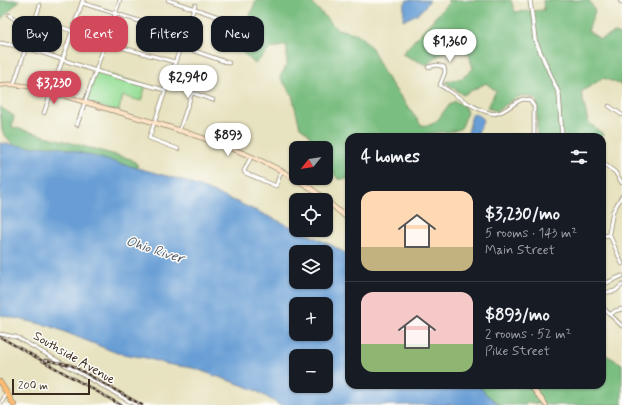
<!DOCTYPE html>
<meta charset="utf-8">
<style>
body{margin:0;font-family:Mynerve,sans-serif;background:#242831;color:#f1f3f6;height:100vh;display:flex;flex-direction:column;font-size:15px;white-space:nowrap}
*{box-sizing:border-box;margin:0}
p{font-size:13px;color:#9ea1a6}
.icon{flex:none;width:22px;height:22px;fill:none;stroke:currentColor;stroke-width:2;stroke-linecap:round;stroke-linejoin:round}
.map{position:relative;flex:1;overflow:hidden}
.drawer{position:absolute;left:345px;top:133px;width:261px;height:256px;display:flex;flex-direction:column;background:#171b24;border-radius:12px;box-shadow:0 1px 3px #0004}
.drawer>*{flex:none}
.guide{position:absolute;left:12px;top:16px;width:273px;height:36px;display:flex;gap:8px}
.needle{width:26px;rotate:240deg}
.controls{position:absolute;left:289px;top:141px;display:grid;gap:8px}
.controls a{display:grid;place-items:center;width:44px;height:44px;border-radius:8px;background:#171b24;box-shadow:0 1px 3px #0004;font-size:20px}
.scale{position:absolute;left:12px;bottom:10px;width:78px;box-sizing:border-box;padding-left:4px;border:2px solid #3b2a1e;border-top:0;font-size:11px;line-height:14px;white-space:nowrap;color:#3b2a1e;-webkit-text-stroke:3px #fdfcf7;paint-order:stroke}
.price{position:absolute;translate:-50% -34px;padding:0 9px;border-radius:14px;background:#fff;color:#222;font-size:13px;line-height:26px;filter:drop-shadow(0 1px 2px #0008)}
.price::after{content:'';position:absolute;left:50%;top:24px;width:12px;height:9px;margin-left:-6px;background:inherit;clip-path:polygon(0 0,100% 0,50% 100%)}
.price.current{background:#d1495b;color:#fff}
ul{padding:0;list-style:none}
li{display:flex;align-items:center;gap:12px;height:100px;padding:0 16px}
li+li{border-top:1px solid #363941}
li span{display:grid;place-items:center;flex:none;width:112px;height:80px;border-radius:12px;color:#555}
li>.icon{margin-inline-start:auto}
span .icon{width:48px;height:48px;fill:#fffc;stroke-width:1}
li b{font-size:17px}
h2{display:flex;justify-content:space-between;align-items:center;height:48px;padding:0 16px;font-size:17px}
.chip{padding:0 14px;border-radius:12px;background:#171b24;box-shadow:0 1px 3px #0004;font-size:14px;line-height:36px}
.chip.current{background:#d1495b;color:#fff}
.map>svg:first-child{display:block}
.green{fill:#98df99;stroke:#6a845c}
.forest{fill:#7abe81;stroke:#5a7450}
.water{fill:#679ed5;stroke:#51647a;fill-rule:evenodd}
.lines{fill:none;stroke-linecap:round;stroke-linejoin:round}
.minor-casing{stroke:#91866e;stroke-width:4.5}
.tertiary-casing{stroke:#91866e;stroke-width:5}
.secondary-casing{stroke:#91866e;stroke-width:5.5}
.primary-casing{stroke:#91866e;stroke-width:6}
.minor{stroke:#fff;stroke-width:3}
.tertiary{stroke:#fff;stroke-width:3.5}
.secondary{stroke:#fee4c6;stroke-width:4}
.primary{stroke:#fdbc70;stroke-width:4.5}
.rail-casing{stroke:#3b2a1e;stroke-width:2.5}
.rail{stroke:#fdfcf7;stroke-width:1;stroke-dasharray:3;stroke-linecap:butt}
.labels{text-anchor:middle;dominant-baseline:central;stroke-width:3;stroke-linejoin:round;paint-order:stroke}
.street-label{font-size:13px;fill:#3b2a1e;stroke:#fdfcf7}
.water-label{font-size:14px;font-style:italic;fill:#4d5867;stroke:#fdfcf7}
</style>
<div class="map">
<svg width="622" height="405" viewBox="0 0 622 405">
<rect width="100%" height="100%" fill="#fdfcf7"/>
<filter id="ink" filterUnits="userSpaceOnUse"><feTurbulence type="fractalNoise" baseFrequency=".025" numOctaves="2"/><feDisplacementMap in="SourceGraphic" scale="8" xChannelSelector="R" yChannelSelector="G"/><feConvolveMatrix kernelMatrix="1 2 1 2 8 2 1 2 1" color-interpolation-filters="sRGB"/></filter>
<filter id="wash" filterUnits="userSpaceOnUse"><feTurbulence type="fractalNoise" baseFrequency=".012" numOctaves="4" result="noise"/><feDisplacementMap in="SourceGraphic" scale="16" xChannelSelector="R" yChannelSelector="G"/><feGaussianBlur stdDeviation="0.9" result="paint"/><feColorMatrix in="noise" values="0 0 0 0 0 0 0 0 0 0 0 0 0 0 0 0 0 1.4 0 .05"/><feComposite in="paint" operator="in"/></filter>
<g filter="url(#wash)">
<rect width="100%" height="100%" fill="#e7e2bf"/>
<path class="green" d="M96 71 146 85 141 101 123 96 118 112 85 102Z"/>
<g class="forest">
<path d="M0 0H20L0 20Z"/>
<path d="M256 0H309L337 29 358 34 372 48 385 75 421 125C441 128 439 110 455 101L464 106 467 112C465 117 464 124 461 128 455 134 431 130 420 137H349V179H338L326 164V148H315L308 133 300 127 292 95 280 77 287 65V45L270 49 255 64 232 42V29L250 16Z"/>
<path d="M447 0H511L515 12 544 10 543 0H589L595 11 588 31 600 39 615 33 622 36V85L603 78 581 92 588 122 604 135 599 137H537V100C521 89 511 102 497 111L487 108 496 91 486 83 463 95 445 82 462 78 473 69 469 54C450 47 442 51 427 65L402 54 449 2Z"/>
<path d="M0 107 14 116 12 127 131 159 137 164 138 172 13 145 2 131Z"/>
<path d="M602 353 622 364V405H547L527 402 526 405H500L486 394 478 385H602Z"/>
</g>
<g class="water">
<path d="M407 0H430C421 12 418 15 403 20L404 5Z"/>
<path d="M472 114H476L481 117 483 121 476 137H467Z"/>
<path d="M0 143 29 147 55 146 182 180 237 202 331 245 349 255V385H478L486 394 500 405H280L253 389 193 368 166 364 146 358 117 353 50 326 0 315ZM296 252H326V282H296ZM296 304H326V334H296ZM296 356H326V386H296Z"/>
</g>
</g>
<g filter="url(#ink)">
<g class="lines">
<defs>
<g id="minor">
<path d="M168 0 228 20"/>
<path d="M620 0 622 3"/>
<path d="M82 3 184 35"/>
<path d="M9 15 31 31"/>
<path d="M36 18 105 43 175 62"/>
<path d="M0 43 28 48 96 71 165 90"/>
<path d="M180 46 229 63"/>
<path d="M428 67 437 65 444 67 445 72 440 85C453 93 484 117 498 113 508 110 514 102 523 99L530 100 534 106V137"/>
<path d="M14 84 40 5"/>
<path d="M167 84 213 100"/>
<path d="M609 106 622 115"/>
<path d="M44 113 51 93"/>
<path d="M77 125 120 0"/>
<path d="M179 131 192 93"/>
<path d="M178 149 149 138 195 5"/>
<path d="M251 157 244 171 245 173 276 186 281 171"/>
<path d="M604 164 615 172 622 183"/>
<path d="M622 196 613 211 609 233 622 264"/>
<path d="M602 236 610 235"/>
<path d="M602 293 615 291 622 285"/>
<path d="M602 307 622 326"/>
<path d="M610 315 615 311 622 309"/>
<path d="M0 334 16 337 136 405"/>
<path d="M0 405 7 393"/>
</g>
<g id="tertiary">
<path d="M530 0 535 40 559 94 562 137"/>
<path d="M51 93 83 0"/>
<path d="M602 285 622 276"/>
</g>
<g id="secondary">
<path d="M0 85C24 81 67 97 91 104 165 126 267 151 326 200"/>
<path d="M326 200 349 220"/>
<path d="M530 385 546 405"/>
</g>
<path id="primary" d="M0 382 14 405"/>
</defs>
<use href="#minor" class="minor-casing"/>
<use href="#tertiary" class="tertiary-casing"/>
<use href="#secondary" class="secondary-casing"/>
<use href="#primary" class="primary-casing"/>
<use href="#minor" class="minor"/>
<use href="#tertiary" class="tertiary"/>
<use href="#secondary" class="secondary"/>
<use href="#primary" class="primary"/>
<defs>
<g id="rail">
<path d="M0 337 121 405"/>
<path d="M45 360 71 365 142 405"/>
</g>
</defs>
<use href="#rail" class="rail-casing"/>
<use href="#rail" class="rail"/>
</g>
</g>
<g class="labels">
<g class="street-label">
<text transform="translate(74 358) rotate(30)">Southside Avenue</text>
</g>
<g class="water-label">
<text transform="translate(155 250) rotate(18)">Ohio River</text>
</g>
</g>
</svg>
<div class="controls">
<a><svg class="needle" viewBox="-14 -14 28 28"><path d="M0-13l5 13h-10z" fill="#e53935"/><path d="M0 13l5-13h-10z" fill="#9ea1a6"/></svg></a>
<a><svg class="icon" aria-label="locate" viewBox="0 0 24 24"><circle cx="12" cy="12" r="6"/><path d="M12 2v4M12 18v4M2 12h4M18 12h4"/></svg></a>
<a><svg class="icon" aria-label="layers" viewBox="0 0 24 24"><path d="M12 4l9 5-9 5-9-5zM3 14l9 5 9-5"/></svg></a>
<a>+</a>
<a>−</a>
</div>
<div class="scale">200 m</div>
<b class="price" style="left:450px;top:63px">$1,360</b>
<b class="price" style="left:188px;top:99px">$2,940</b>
<b class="price current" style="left:54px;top:105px">$3,230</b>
<b class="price" style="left:228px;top:157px">$893</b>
<div class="guide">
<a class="chip">Buy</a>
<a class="chip current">Rent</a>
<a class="chip">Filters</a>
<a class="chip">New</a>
</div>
<section class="drawer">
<h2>4 homes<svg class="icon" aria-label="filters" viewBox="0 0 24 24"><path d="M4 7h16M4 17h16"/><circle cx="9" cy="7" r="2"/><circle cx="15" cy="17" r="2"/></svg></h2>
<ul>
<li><span style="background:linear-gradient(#ffd9b3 70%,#c2b280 0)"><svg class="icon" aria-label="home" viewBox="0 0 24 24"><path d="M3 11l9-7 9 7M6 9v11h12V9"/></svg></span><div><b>$3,230/mo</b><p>5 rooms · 143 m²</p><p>Main Street</p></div></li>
<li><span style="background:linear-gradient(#f6c9c9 65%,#8fb573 0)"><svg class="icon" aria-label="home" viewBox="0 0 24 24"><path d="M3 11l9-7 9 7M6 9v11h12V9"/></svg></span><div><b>$893/mo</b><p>2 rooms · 52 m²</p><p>Pike Street</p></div></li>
</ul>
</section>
</div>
